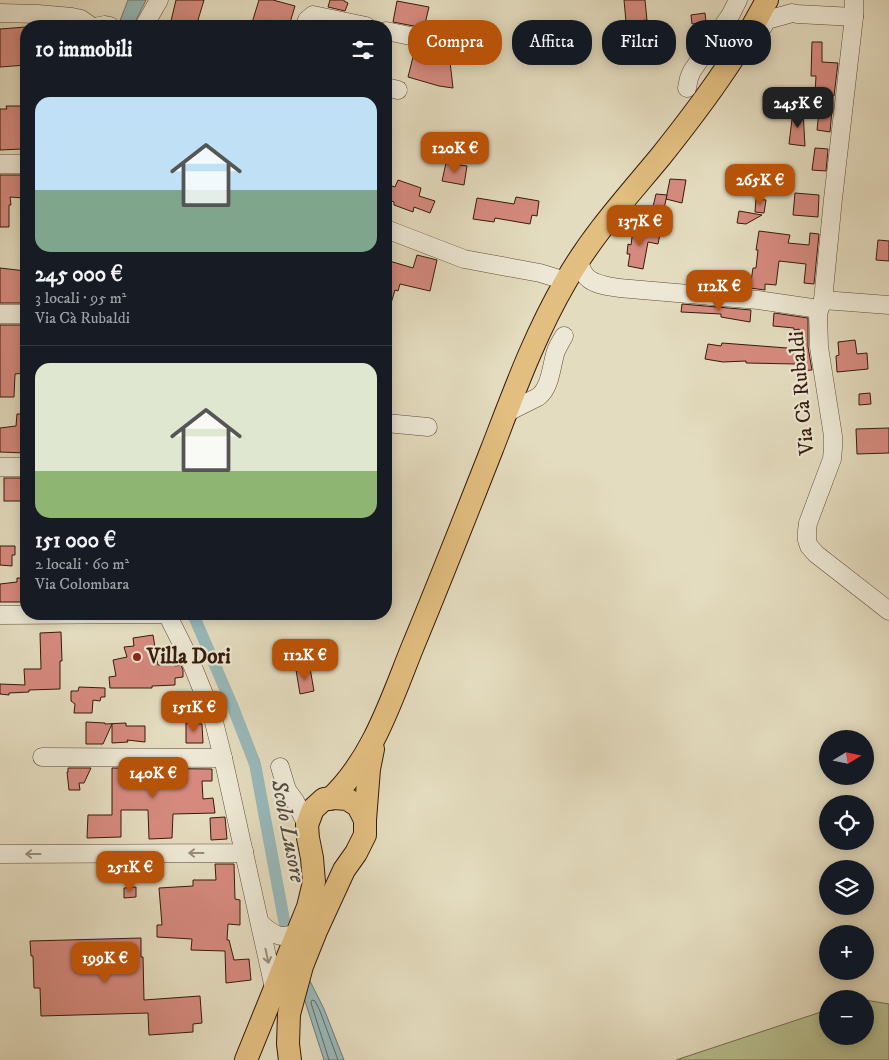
<!DOCTYPE html>
<html lang="it">
<meta charset="utf-8">
<style>
body{margin:0;font-family:"IM FELL DW Pica",serif;background:#242831;color:#f1f3f6;height:100vh;display:flex;flex-direction:column;font-size:19px;white-space:nowrap}
*{box-sizing:border-box;margin:0}
p{font-size:16px;color:#9ea1a6}
.icon{flex:none;width:28px;height:28px;fill:none;stroke:currentColor;stroke-width:2;stroke-linecap:round;stroke-linejoin:round}
.map{position:relative;flex:1;overflow:hidden}
.side{position:absolute;left:20px;top:20px;width:372px;height:600px;display:flex;flex-direction:column;background:#171b24;border-radius:20px;box-shadow:0 2px 12px #0003}
.side>*{flex:none}
.hud{position:absolute;left:408px;top:20px;width:406px;height:45px;display:flex;gap:10px}
.needle{width:32px;rotate:80deg}
.tools{position:absolute;left:819px;top:730px;display:grid;gap:10px}
.tools a{display:grid;place-items:center;width:55px;height:55px;border-radius:50%;background:#171b24;box-shadow:0 2px 12px #0003;font-size:25px}
.price{position:absolute;translate:-50% -42px;padding:0 11px;border-radius:10px;background:#b45309;color:#fff;font-size:16px;line-height:32px;filter:drop-shadow(0 1px 2px #0008)}
.price::after{content:'';position:absolute;left:50%;top:30px;width:15px;height:11px;margin-left:-8px;background:inherit;clip-path:polygon(0 0,100% 0,50% 100%)}
.price.active{background:#222;color:#fff}
ul{padding:0;list-style:none}
li{display:grid;align-content:center;gap:10px;height:265px;padding:0 15px}
li+li{border-top:1px solid #363941}
li span{display:grid;place-items:center;height:155px;border-radius:15px;color:#555}
li>.icon{margin-inline-start:auto}
span .icon{width:90px;height:90px;fill:#fffc;stroke-width:1}
li b{font-size:21px}
h2{display:flex;justify-content:space-between;align-items:center;height:60px;padding:0 15px;font-size:21px}
.tag{padding:0 18px;border-radius:20px;background:#171b24;box-shadow:0 2px 12px #0003;font-size:18px;line-height:45px}
.tag.active{background:#b45309;color:#fff}
.map>svg:first-child{display:block}
.green{fill:#b7bf90;stroke:#766c4e}
.water{fill:#98b9ba;stroke:#707974}
.lines{fill:none;stroke-linecap:round;stroke-linejoin:round}
.shore{stroke:#666a62;stroke-width:1}
.canal{stroke:#98b9ba;stroke-width:12}
.building{fill:#d68a7f;stroke:#351a0b}
.minor-casing{stroke:#614a38;stroke-width:19}
.major-casing{stroke:#351a0b;stroke-width:24}
.minor{stroke:#ede8d5;stroke-width:18}
.major{stroke:#e2be80;stroke-width:22}
.oneway{stroke:#9a8b7a}
.poi-dot{fill:#8f2418;stroke:#ede8d5;stroke-width:2}
.labels{text-anchor:middle;dominant-baseline:central;stroke-width:4.5;stroke-linejoin:round;paint-order:stroke}
.street-label{font-size:21px;fill:#351a0b;stroke:#ede8d5}
.poi-label{font-size:21px;font-weight:bold;fill:#351a0b;stroke:#ede8d5;text-anchor:start}
.water-label{font-size:22px;font-style:italic;fill:#534a40;stroke:#ede8d5}
</style>
<div class="map">
<svg width="889" height="1060" viewBox="0 0 889 1060">
<rect width="100%" height="100%" fill="#e4dcbf"/>
<filter id="stains"><feTurbulence type="fractalNoise" baseFrequency=".004" numOctaves="4"/><feColorMatrix values="0 0 0 0 .2 0 0 0 0 .09 0 0 0 0 .02 0 0 0 .5 -.17"/></filter>
<radialGradient id="worn" r=".72"><stop offset=".6" stop-color="#630" stop-opacity="0"/><stop offset="1" stop-color="#630" stop-opacity=".3"/></radialGradient>
<path class="green" d="M865 1000 889 1004V1060H676L827 1010 828 1036H865Z"/>
<g class="water">
<path d="M128 0H146L133 26H118Z"/>
<path d="M309 979 324 1009 344 1060H324L304 998Z"/>
</g>
<g class="lines">
<path class="shore" d="M329 1060 311 1003 312 1000 315 1001 320 1011 338 1060"/>
<path class="canal" d="M193 614 232 705 255 764 284 920 291 943"/>
</g>
<g class="building">
<path d="M176 0H204L198 20 208 26H172L174 22 171 21Z"/>
<path d="M259 0H273L295 6 289 26H251Z"/>
<path d="M330 0H344V1L348 3 345 11 328 7Z"/>
<path d="M624 0H645L647 20 626 22Z"/>
<path d="M397 1 429 7 424 28 393 22Z"/>
<path d="M705 13 706 22 692 24 691 15Z"/>
<path d="M433 24 443 26 441 35 432 30Z"/>
<path d="M26 27V65L0 67V29Z"/>
<path d="M812 42H822V62L838 63 834 96 815 94 816 76H811Z"/>
<path d="M440 53H449L453 88 439 86 408 77 413 57 442 64Z"/>
<path d="M6 106H26V133H23L22 149 0 150V109H7Z"/>
<path d="M832 110 830 132 817 130 819 111Z"/>
<path d="M793 111H803L805 146 789 144Z"/>
<path d="M815 148 828 149 826 171 812 170Z"/>
<path d="M446 163 467 166 464 185 442 181Z"/>
<path d="M0 175H24V198L10 197 11 205H9V227H0Z"/>
<path d="M670 179 686 180 682 203 666 199Z"/>
<path d="M398 180 421 188 419 196 435 201 430 213 414 207 413 212 394 205V202L386 199V184L395 187Z"/>
<path d="M795 193 819 195 818 217 793 215Z"/>
<path d="M656 194 667 195 663 213 652 211Z"/>
<path d="M516 197 539 201 537 216 532 215 530 224 495 218 494 222 473 219 477 198 514 204Z"/>
<path d="M756 199 766 200 764 213 755 212Z"/>
<path d="M739 211 762 215 746 224 737 223Z"/>
<path d="M633 230 660 234 658 244 648 242 643 269 628 266 630 254H627L628 244 631 245Z"/>
<path d="M759 231 790 235 788 243 809 245 810 233 819 234 814 284 804 283 806 264 779 261 776 285 765 284V290L750 288 753 268H756L758 250H756Z"/>
<path d="M878 240 889 241V261L876 260Z"/>
<path d="M417 255 437 260 430 291 400 284 398 291 395 290 389 310H386V260L413 268Z"/>
<path d="M0 268 26 271V303H0Z"/>
<path d="M736 280 746 281 745 288 736 287Z"/>
<path d="M682 304 751 310 750 322 721 317V314L681 312Z"/>
<path d="M774 313 808 318V347L812 370 796 371V364L746 363V361L723 362 705 359 708 344 721 346 722 343 800 349 799 329 794 330V328L773 326Z"/>
<path d="M0 325H26V373L15 374 14 397H0Z"/>
<path d="M855 340 857 354 867 353 868 369 837 372 836 356 839 355 838 342Z"/>
<path d="M870 393 871 404 859 405V394Z"/>
<path d="M17 414H26V453L0 452V428L16 426Z"/>
<path d="M889 428V453L857 454 856 429Z"/>
<rect x="4" y="478" width="22" height="23"/>
<path d="M0 546H15V555H12V566L0 565Z"/>
<path d="M17 578H26V602H0V584L17 582Z"/>
<path d="M61 632 62 661H60V689L29 690V692L9 693V695L0 694V684L25 685 24 669H41L40 633Z"/>
<path d="M153 635 158 665 174 664 175 666 181 665 183 670V677L175 678V685L152 686V688H110L109 677 116 676 113 660 127 657 124 647 134 646 133 638Z"/>
<path d="M310 668 314 691 300 694 296 670Z"/>
<path d="M79 687 105 688V697H101L100 701 93 700 92 713H74L75 704 71 701V691H78Z"/>
<path d="M86 722 105 723V724L126 723V726H145V742L127 740 128 742 112 743V724L103 744H86Z"/>
<path d="M186 723 202 724 203 743H186Z"/>
<path d="M68 768H91L84 783H79L80 790H69L67 772H68Z"/>
<path d="M112 768 212 769V781H202L203 799 213 798 215 813 173 814 172 838 149 839 148 810H121V837L87 838 88 815H112Z"/>
<path d="M225 817 227 839 211 840 210 818Z"/>
<path d="M215 864H234L235 899 240 900V925L228 924 227 940H229L234 960 249 959 251 980 226 983 225 951 191 950 192 939 157 937V925H162L159 888 193 886V880H216Z"/>
<path d="M136 887V897L124 898V888Z"/>
<path d="M141 938V957H143L144 1000 200 996 202 1023 193 1024V1032L149 1035 148 1013 41 1016 40 988H34L33 956H31L30 941Z"/>
</g>
<g class="lines">
<defs>
<g id="minor">
<path d="M854 0V17L833 199 823 300 818 313 819 347 833 436V448L832 459 808 523 807 531V540L809 546 816 554 889 611"/>
<path d="M0 13 38 14 72 17 81 19 91 26"/>
<path d="M99 26 105 25 110 26"/>
<path d="M144 26 159 0"/>
<path d="M305 26 307 20 313 15 366 26"/>
<path d="M386 31 430 40"/>
<path d="M756 38 767 20 792 13 797 14 854 17"/>
<path d="M386 87 398 90"/>
<path d="M687 88 689 78 692 71 731 14 738 0"/>
<path d="M0 164H26"/>
<path d="M386 229 464 259 540 273 566 281"/>
<path d="M579 260C580 265 582 271 585 275 592 285 608 286 619 288L758 300 819 309"/>
<path d="M823 300 889 305"/>
<path d="M0 314H26"/>
<path d="M506 413 538 397C551 387 551 366 556 351 558 346 561 341 564 336"/>
<path d="M386 423 428 427"/>
<path d="M0 467H26"/>
<path d="M167 614 191 662 212 714 223 758 274 988"/>
<path d="M0 615 167 614"/>
<path d="M42 757 223 758"/>
<path d="M280 767 287 790 295 801 307 825"/>
<path d="M0 854 237 853 244 851"/>
<path d="M260 923C272 934 282 941 298 932"/>
</g>
<g id="major">
<path d="M330 799C373 759 391 700 413 646 440 581 466 515 492 449 514 392 535 334 566 281 592 235 628 196 661 156 700 107 738 56 767 0"/>
<path d="M365 820 369 769 373 749"/>
<path d="M246 1060 308 907 314 882 312 858 308 838 307 825 313 809 324 799 334 798 347 799 358 806 365 820V835L356 853 344 870 316 931 302 966 289 1014 288 1044 290 1060"/>
</g>
</defs>
<use href="#minor" class="minor-casing"/>
<use href="#major" class="major-casing"/>
<use href="#minor" class="minor"/>
<use href="#major" class="major"/>
</g>
<defs><path id="oneway-shaft" d="M-6 0H5M1.5-3L5.5 0L1.5 3" fill="none" stroke-width="1.6" stroke-linecap="round" stroke-linejoin="round" transform="scale(1.25)"/></defs>
<g class="oneway">
<use href="#oneway-shaft" transform="translate(196 853) rotate(180)"/>
<use href="#oneway-shaft" transform="translate(33 854) rotate(180)"/>
<use href="#oneway-shaft" transform="translate(267 956) rotate(78)"/>
</g>
<circle class="poi-dot" cx="137" cy="657" r="5"/>
<g class="labels">
<g class="street-label">
<text transform="translate(802 393) rotate(-95)">Via Cà Rubaldi</text>
</g>
<g class="poi-label">
<text x="147" y="657">Villa Dori</text>
</g>
<g class="water-label">
<text transform="translate(288 831) rotate(79)">Scolo Lusore</text>
</g>
</g>
<rect width="100%" height="100%" filter="url(#stains)"/>
<rect width="100%" height="100%" fill="url(#worn)"/>
</svg>
<div class="tools">
<a><svg class="needle" viewBox="-14 -14 28 28"><path d="M0-13l5 13h-10z" fill="#e53935"/><path d="M0 13l5-13h-10z" fill="#9ea1a6"/></svg></a>
<a><svg class="icon" aria-label="locate" viewBox="0 0 24 24"><circle cx="12" cy="12" r="6"/><path d="M12 2v4M12 18v4M2 12h4M18 12h4"/></svg></a>
<a><svg class="icon" aria-label="layers" viewBox="0 0 24 24"><path d="M12 4l9 5-9 5-9-5zM3 14l9 5 9-5"/></svg></a>
<a>+</a>
<a>−</a>
</div>
<b class="price active" style="left:798px;top:129px">245K €</b>
<b class="price" style="left:455px;top:174px">120K €</b>
<b class="price" style="left:760px;top:206px">265K €</b>
<b class="price" style="left:640px;top:247px">137K €</b>
<b class="price" style="left:719px;top:312px">112K €</b>
<b class="price" style="left:305px;top:681px">112K €</b>
<b class="price" style="left:194px;top:733px">151K €</b>
<b class="price" style="left:153px;top:799px">140K €</b>
<b class="price" style="left:130px;top:893px">251K €</b>
<b class="price" style="left:105px;top:984px">199K €</b>
<div class="hud">
<a class="tag active">Compra</a>
<a class="tag">Affitta</a>
<a class="tag">Filtri</a>
<a class="tag">Nuovo</a>
</div>
<section class="side">
<h2>10 immobili<svg class="icon" aria-label="filters" viewBox="0 0 24 24"><path d="M4 7h16M4 17h16"/><circle cx="9" cy="7" r="2"/><circle cx="15" cy="17" r="2"/></svg></h2>
<ul>
<li><span style="background:linear-gradient(#bfe0f5 60%,#7fa58c 0)"><svg class="icon" aria-label="home" viewBox="0 0 24 24"><path d="M3 11l9-7 9 7M6 9v11h12V9"/></svg></span><div><b>245 000 €</b><p>3 locali · 95 m²</p><p>Via Cà Rubaldi</p></div></li>
<li><span style="background:linear-gradient(#dfe7d0 70%,#8fb573 0)"><svg class="icon" aria-label="home" viewBox="0 0 24 24"><path d="M3 11l9-7 9 7M6 9v11h12V9"/></svg></span><div><b>151 000 €</b><p>2 locali · 60 m²</p><p>Via Colombara</p></div></li>
</ul>
</section>
</div>
